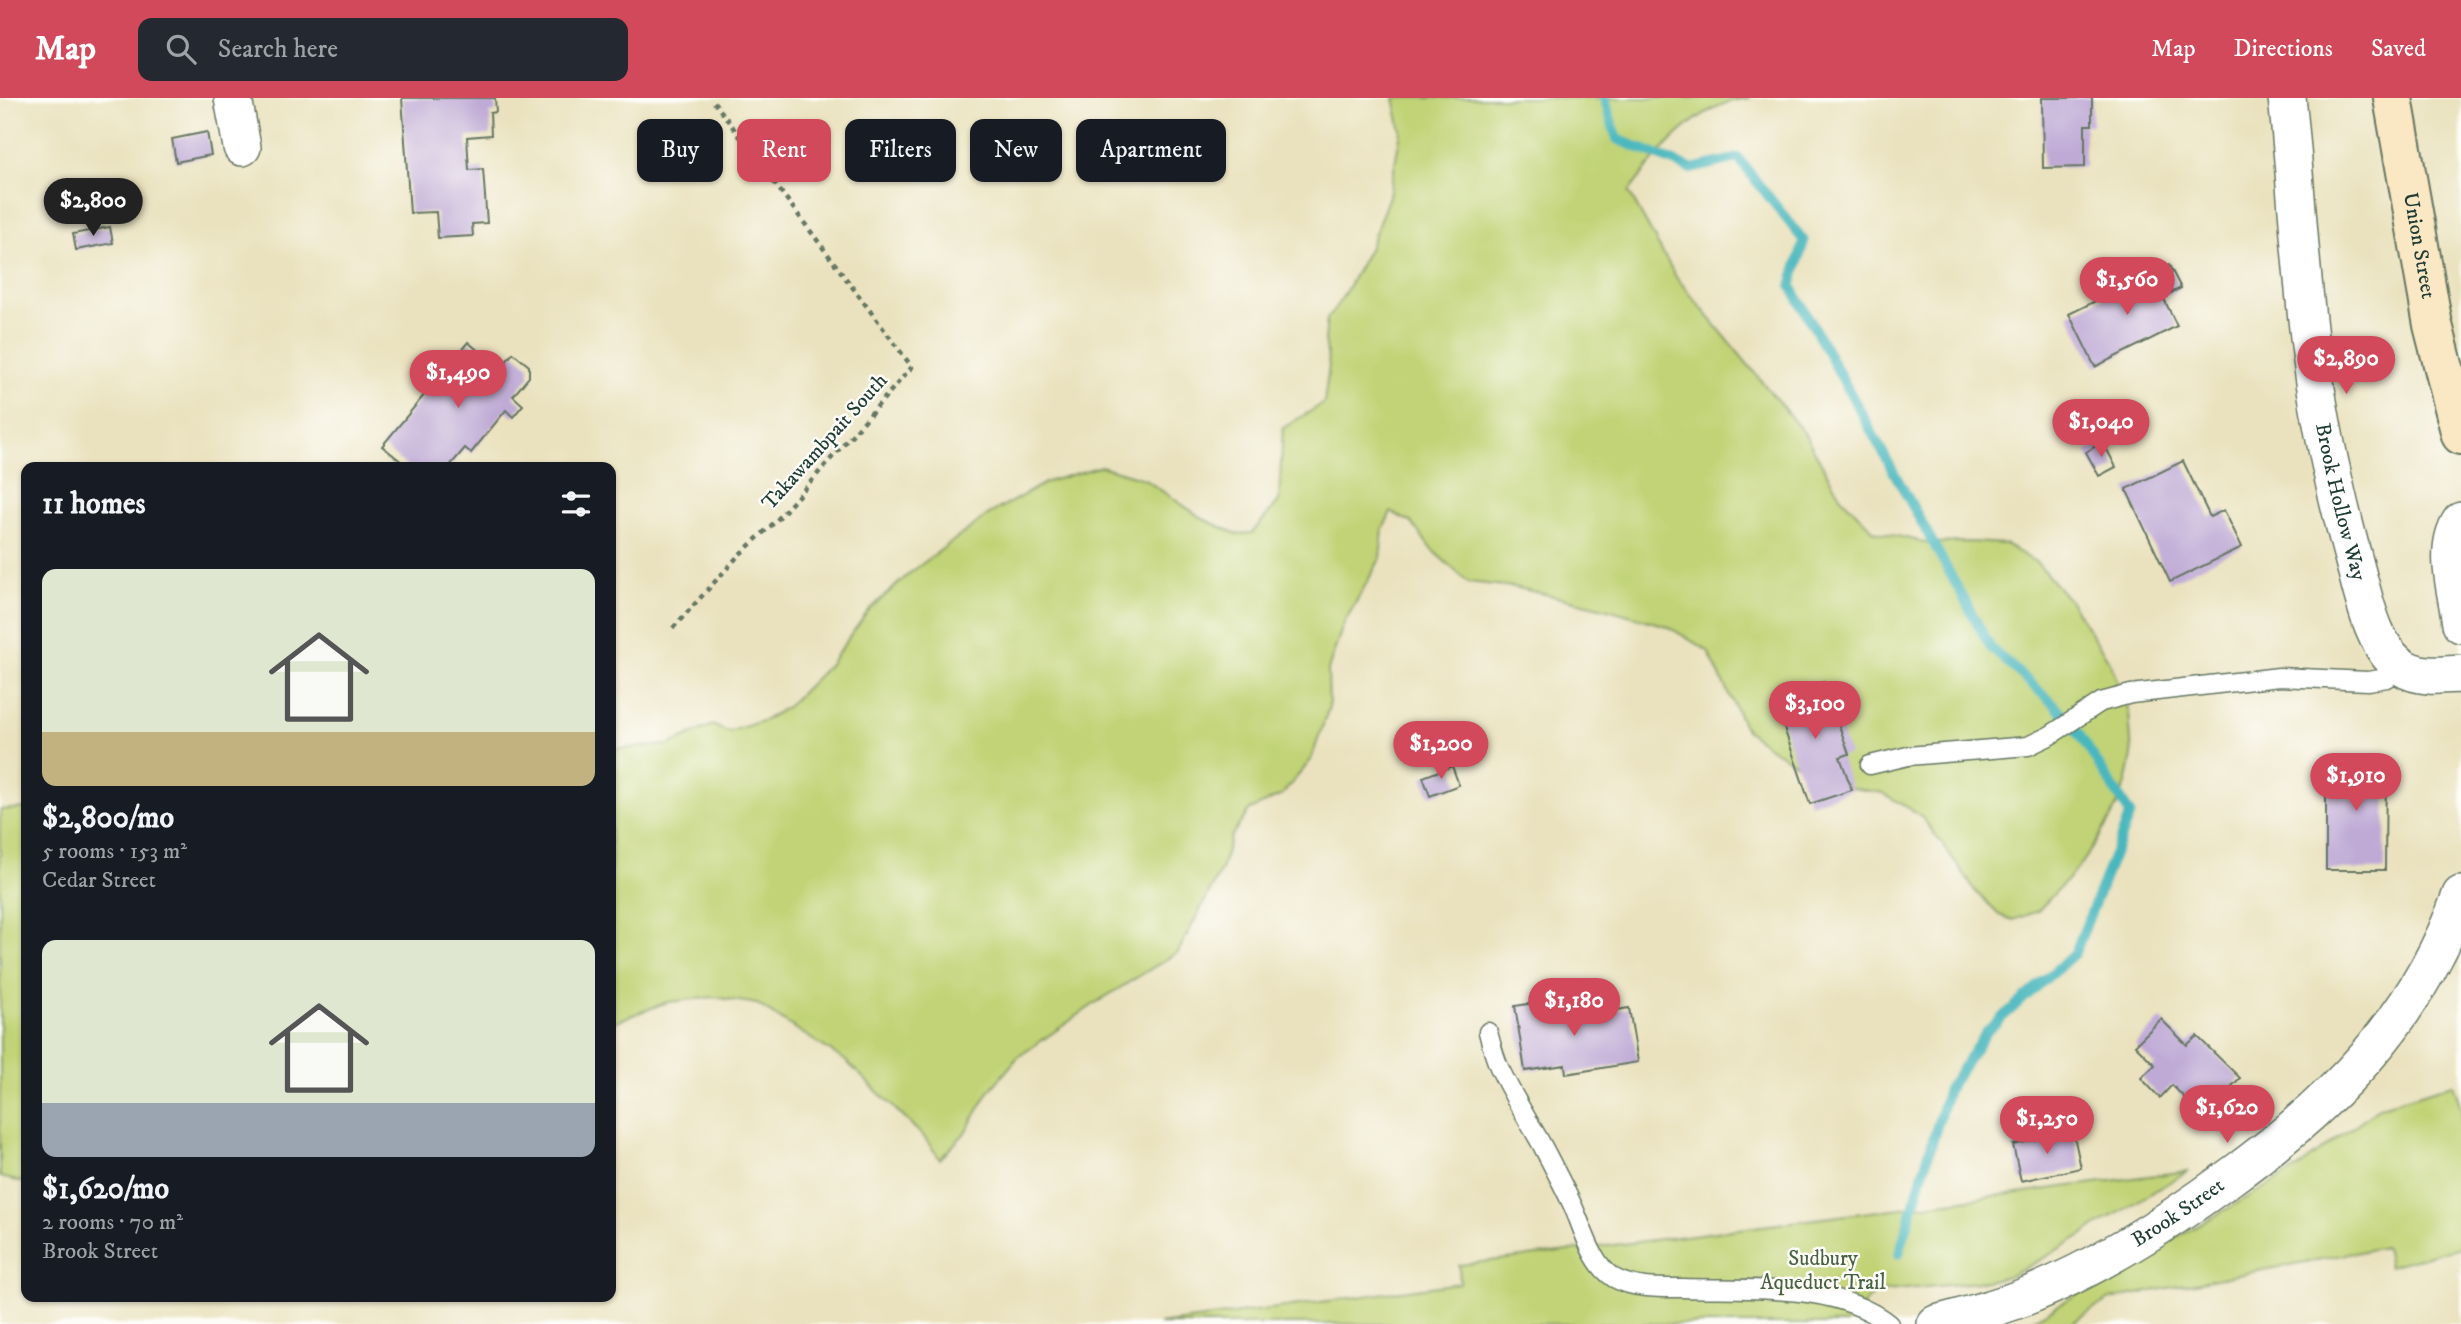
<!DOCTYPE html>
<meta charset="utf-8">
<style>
body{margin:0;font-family:"IM FELL DW Pica",serif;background:#242831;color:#f1f3f6;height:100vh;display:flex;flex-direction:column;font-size:26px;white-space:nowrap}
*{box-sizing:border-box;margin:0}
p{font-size:23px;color:#9ea1a6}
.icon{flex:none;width:38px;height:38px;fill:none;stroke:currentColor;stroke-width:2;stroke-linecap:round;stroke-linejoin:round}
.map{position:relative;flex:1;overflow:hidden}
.side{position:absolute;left:21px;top:364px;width:595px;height:840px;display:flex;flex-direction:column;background:#171b24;border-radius:14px;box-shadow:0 2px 5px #0004}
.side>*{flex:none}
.top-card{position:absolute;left:637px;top:21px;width:665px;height:63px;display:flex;gap:14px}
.price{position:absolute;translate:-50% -60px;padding:0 16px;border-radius:24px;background:#d1495b;color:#fff;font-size:23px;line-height:46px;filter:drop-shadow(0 2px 4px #0008)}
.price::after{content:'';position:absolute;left:50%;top:42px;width:21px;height:16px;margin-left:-10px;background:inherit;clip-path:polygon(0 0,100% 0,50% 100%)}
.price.active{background:#222;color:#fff}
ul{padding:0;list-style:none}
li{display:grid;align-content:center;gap:14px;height:371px;padding:0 21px}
li span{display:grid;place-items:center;height:217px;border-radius:14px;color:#555}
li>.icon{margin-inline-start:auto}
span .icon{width:126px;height:126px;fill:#fffc;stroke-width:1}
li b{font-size:30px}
h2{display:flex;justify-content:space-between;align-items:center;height:84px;padding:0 21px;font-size:30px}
.chip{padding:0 24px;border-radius:14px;background:#171b24;box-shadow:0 2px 5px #0004;font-size:24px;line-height:63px}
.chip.active{background:#d1495b;color:#fff}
header{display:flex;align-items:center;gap:42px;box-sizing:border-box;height:98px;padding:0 35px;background:#d1495b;color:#fff}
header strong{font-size:33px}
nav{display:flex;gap:38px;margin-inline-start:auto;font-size:24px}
.search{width:490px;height:63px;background:#242831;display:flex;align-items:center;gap:18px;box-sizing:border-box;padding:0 24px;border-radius:14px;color:#9ea1a6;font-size:26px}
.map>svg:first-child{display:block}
.green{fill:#c1d376;stroke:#708855;stroke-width:2}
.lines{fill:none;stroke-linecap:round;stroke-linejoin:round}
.stream{stroke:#48b7bd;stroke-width:10}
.building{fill:#bfaad6}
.lane-casing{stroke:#667764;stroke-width:21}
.street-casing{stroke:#667764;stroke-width:40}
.secondary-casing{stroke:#667764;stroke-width:42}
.path{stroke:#667764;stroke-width:4.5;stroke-dasharray:5 5;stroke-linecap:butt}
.lane{stroke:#fff;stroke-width:18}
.street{stroke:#fff;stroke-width:37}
.secondary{stroke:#fae7c3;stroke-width:38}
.labels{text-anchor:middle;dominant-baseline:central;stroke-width:5;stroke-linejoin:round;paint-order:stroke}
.street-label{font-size:21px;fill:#1f3d34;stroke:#fdfcf7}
.park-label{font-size:21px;fill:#486244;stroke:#fdfcf7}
</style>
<header>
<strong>Map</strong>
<div class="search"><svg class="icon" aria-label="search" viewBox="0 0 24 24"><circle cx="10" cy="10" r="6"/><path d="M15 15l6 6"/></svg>Search here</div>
<nav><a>Map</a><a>Directions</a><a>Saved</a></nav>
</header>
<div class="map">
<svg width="2461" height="1226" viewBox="0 0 2461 1226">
<rect width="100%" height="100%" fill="#fdfcf7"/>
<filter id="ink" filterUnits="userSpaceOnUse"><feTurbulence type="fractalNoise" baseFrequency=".0143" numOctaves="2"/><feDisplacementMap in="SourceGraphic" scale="14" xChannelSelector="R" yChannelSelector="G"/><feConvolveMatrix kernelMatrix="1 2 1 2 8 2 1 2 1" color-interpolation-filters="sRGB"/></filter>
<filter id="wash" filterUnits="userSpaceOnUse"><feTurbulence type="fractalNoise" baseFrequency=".00686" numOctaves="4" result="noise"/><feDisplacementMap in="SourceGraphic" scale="28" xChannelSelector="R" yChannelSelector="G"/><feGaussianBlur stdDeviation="1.57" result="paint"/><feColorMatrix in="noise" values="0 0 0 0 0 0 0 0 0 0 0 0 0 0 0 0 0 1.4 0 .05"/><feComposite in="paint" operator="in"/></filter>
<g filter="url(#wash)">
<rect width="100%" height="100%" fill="#eae2be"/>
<g class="green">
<path d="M1394 0H1750C1698 4 1658 54 1629 94L1676 179 1804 335 1840 398 1874 433 1929 445 1970 444 2005 446 2037 465 2069 502 2110 564 2129 614 2132 658 2126 686 2111 720 2081 767 2038 813 2013 822 1999 817 1975 793 1960 770 1921 718 1883 695 1834 687 1776 654 1746 632 1708 553 1667 528 1604 510 1514 489 1468 484 1432 452 1411 424 1391 414 1383 431 1380 461 1343 527 1328 572 1329 609 1311 662 1282 697 1250 712 1231 738 1221 772 1178 854 1097 904 1018 959 990 992 964 1036 940 1061 924 1039 846 963 757 906 714 899 668 904 611 925V651L669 647 712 627 728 634 765 622 788 608 829 567 869 512 910 475 989 416 1047 384 1101 368 1144 381 1205 422 1237 436 1252 435 1279 403 1283 330 1324 305 1329 268 1325 242 1327 221 1342 200 1369 151 1389 98 1401 33Z"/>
<path d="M26 710V1085L0 1079V712Z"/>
<path d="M2453 986 2461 1009V1149L2389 1168 2385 1149 2110 1201 2070 1226H2025L2297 1071 2381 1008Z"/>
<path d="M2188 1073 2042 1161 2012 1177 1987 1183 1876 1194 1846 1226H1159L1460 1185 1459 1167Z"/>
</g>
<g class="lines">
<path class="stream" d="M1604 0 1617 41 1691 71 1738 60 1804 143 1791 188 1991 550 2055 607 2079 636 2130 716 2075 855 1988 932 1948 991 1899 1156"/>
</g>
<g id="blocks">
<g class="building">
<path d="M402 0H495L496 14 490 15 491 37 467 39 469 72 483 71 487 125 472 126 473 138 438 140 436 114 410 115Z"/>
<path d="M2042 0H2092V27H2085V69L2043 70Z"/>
<path d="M207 34 211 57 176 64 172 41Z"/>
<path d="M110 129 113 145 76 152 73 136Z"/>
<path d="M2169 167 2181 190 2163 199 2177 228 2095 269 2069 216Z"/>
<path d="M468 244 500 271 513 255 529 268V279L513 298 523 307 513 319 506 312 471 355 465 350 449 369H408L382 348Z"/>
<path d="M2103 344 2116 369 2099 378 2086 354Z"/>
<path d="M2183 363 2210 419 2224 412 2242 449 2170 484 2126 391Z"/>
<path d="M1824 584 1849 656 1840 659 1852 692 1810 706 1774 601Z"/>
<path d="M2326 659H2386L2385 772H2326Z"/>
<path d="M1452 668 1459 687 1430 698 1423 679Z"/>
<path d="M1561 901 1564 921 1629 910 1638 964 1566 976 1565 967 1525 973 1515 908Z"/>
<path d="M2161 921 2187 947 2197 938 2240 980 2202 1018 2172 987 2160 1000 2141 980 2155 967 2135 947Z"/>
<path d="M2073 1033 2081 1070 2021 1083 2013 1047Z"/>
</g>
</g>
</g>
<g filter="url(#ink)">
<use href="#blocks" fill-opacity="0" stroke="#667764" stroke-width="2"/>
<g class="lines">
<defs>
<g id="lane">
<path d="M1870 667 1908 658 2028 648 2049 638 2101 604 2131 596 2279 579 2368 583 2387 580 2403 570"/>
<path d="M1488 934C1491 945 1494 958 1499 969 1512 997 1528 1022 1543 1049 1553 1068 1563 1087 1572 1106 1583 1129 1591 1166 1614 1180 1634 1191 1660 1190 1682 1190 1747 1192 1835 1184 1889 1226"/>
</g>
<g id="street">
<path d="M233 0 242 49"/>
<path id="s1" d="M2287 0C2297 90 2300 180 2313 270 2322 337 2337 401 2355 467 2364 499 2373 552 2404 570 2420 580 2443 577 2461 576"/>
<path d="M2461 423C2442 452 2457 494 2461 526"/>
<path id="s2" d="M1936 1226C1965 1218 1994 1211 2022 1200 2096 1171 2165 1127 2229 1080 2333 1005 2418 921 2461 797"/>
</g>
<g id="secondary">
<path id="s3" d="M2393 0 2433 227 2461 337"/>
</g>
</defs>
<use href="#lane" class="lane-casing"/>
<use href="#street" class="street-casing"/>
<use href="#secondary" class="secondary-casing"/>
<path class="path" d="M673 530 740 456 776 423 912 269 711 0"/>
<use href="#lane" class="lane"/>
<use href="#street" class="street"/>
<use href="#secondary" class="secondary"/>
</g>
</g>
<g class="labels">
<g class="street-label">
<text stroke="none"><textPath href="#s3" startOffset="150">Union Street</textPath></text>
<text transform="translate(825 344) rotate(-48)">Takawambpait South</text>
<text stroke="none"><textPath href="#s1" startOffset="408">Brook Hollow Way</textPath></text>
<text stroke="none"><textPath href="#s2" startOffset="268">Brook Street</textPath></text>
</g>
<g class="park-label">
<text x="1823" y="1161">Sudbury<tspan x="1823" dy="24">Aqueduct Trail</tspan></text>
</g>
</g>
</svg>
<b class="price active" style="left:93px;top:140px">$2,800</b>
<b class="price" style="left:2127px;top:219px">$1,560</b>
<b class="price" style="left:2346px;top:298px">$2,890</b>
<b class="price" style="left:458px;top:312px">$1,490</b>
<b class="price" style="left:2101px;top:361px">$1,040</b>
<b class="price" style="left:1815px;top:643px">$3,100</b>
<b class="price" style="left:1441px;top:683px">$1,200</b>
<b class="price" style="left:2356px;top:715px">$1,910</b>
<b class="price" style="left:1574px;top:940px">$1,180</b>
<b class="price" style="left:2227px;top:1047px">$1,620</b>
<b class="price" style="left:2047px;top:1058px">$1,250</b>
<div class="top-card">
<a class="chip">Buy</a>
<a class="chip active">Rent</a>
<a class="chip">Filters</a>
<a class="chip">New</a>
<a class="chip">Apartment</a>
</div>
<section class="side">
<h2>11 homes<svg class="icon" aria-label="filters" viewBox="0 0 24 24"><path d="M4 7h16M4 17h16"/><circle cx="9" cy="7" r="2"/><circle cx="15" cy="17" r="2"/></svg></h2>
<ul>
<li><span style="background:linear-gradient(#dfe7d0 75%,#c2b280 0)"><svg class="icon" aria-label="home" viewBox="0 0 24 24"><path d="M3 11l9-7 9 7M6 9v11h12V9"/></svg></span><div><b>$2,800/mo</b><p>5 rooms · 153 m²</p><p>Cedar Street</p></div></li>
<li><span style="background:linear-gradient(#dfe7d0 75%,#9aa5b1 0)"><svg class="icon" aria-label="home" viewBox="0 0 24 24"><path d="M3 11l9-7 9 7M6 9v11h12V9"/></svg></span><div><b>$1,620/mo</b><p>2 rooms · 70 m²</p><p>Brook Street</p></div></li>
</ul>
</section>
</div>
